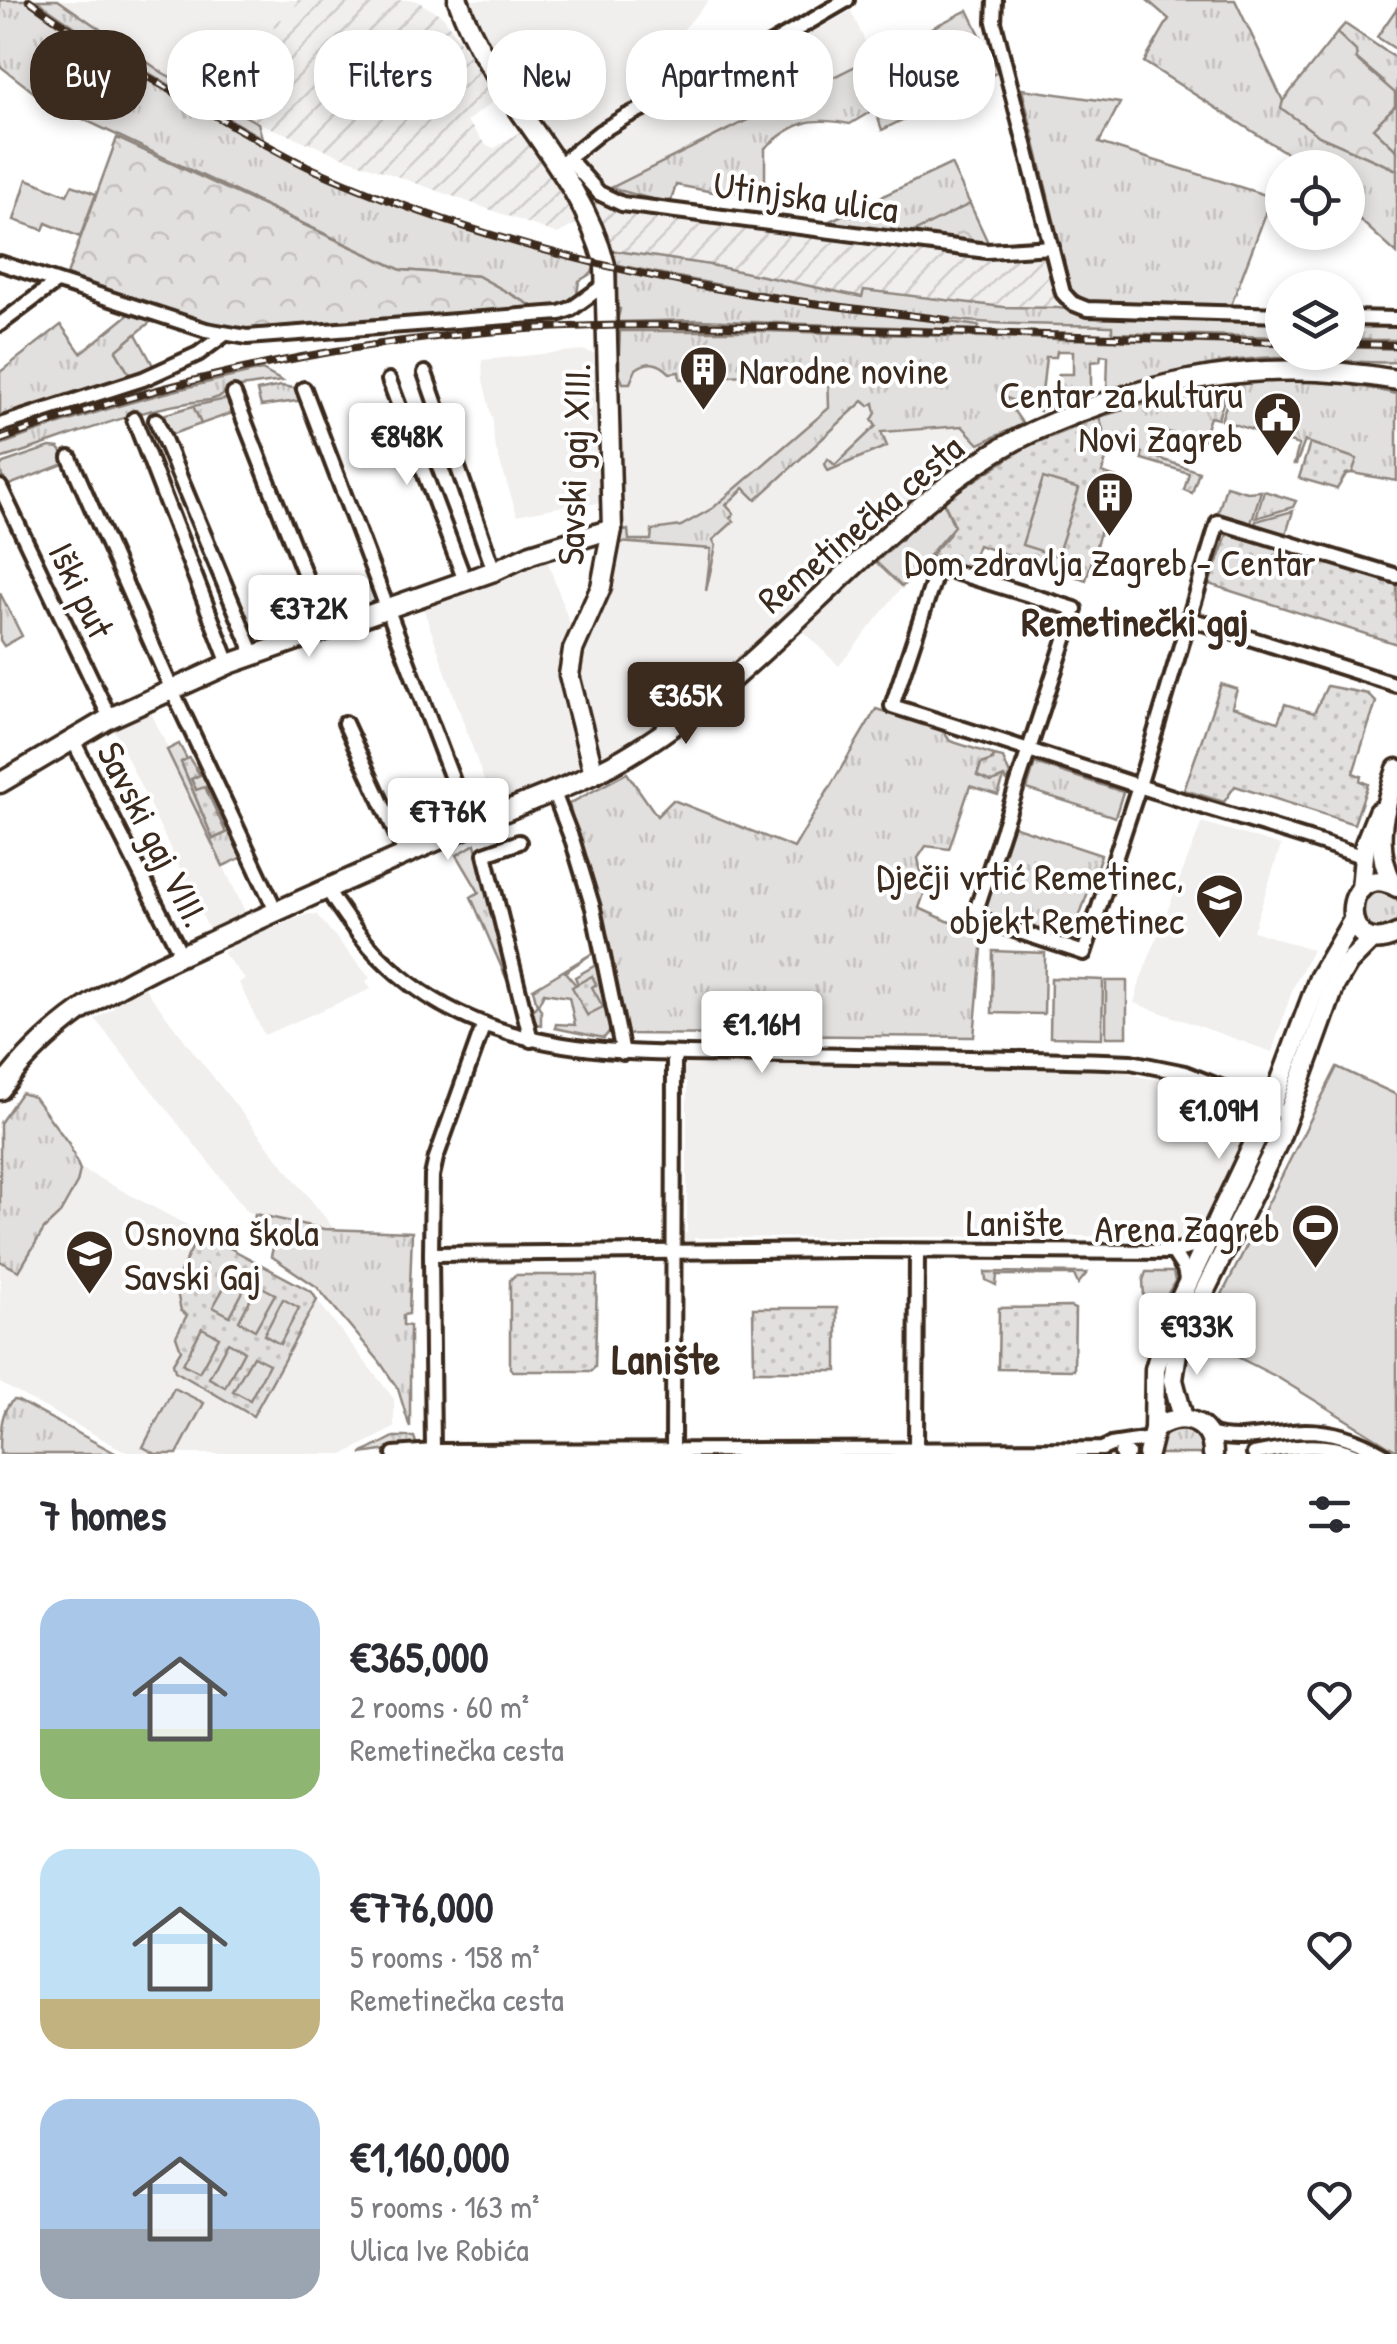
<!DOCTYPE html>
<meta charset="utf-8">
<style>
body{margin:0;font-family:"Patrick Hand",sans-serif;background:#f7f7f7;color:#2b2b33;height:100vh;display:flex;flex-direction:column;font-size:38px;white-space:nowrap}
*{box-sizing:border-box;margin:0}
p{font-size:32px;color:#7c7c81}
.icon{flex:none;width:55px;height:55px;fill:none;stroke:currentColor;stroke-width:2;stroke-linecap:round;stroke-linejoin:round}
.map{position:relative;height:1454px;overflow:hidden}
.panel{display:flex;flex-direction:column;background:#fff;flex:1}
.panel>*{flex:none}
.top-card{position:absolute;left:30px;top:30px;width:1338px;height:90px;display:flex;gap:20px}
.tools{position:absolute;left:1265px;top:150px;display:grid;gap:20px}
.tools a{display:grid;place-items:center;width:100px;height:100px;border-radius:50%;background:#fff;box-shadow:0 5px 15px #0003;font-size:50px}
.price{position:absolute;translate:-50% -85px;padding:0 22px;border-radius:10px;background:#fff;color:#222;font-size:32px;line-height:65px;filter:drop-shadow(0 2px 5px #0008)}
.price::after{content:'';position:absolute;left:50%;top:60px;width:30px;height:22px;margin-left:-15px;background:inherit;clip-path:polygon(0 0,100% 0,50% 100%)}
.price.on{background:#3b2a1e;color:#fff}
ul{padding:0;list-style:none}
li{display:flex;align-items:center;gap:30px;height:250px;padding:0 40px}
li span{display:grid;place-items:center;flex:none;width:280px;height:200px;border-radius:30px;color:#555}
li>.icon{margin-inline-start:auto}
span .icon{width:120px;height:120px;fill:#fffc;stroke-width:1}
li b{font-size:42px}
h2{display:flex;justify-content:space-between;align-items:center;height:120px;padding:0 40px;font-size:42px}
.pill{padding:0 35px;border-radius:40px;background:#fff;box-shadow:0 5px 15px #0003;font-size:35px;line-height:90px}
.pill.on{background:#3b2a1e;color:#fff}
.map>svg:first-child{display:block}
.built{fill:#f1efee}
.industrial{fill:url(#industrial-furrows)}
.grass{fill:url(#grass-tufts);stroke:#8e857e;stroke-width:2.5}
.forest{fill:url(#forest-crowns);stroke:#8e857e;stroke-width:2.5}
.park{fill:url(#park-dots);stroke:#8e857e;stroke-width:2.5}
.garden{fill:#e2e0de;stroke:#8e857e;stroke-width:2.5}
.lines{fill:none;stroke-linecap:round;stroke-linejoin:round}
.street-casing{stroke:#3b2a1e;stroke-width:20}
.secondary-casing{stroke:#3b2a1e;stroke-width:25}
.street{stroke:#fff;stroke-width:12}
.secondary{stroke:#fff;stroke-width:18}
.rail-casing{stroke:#3b2a1e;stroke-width:8}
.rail{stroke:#fff;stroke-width:4;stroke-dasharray:11;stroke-linecap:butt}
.labels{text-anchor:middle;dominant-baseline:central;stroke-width:8;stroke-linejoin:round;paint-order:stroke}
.street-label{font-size:38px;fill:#3b2a1e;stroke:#fff}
.poi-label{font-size:38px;fill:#3b2a1e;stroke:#fff;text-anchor:end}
.neighbourhood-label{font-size:40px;font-weight:bold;fill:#3b2a1e;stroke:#fff}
.quarter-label{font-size:42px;font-weight:bold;fill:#3b2a1e;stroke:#fff}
</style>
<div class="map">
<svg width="1397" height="1454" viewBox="0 0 1397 1454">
<defs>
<pattern id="industrial-furrows" width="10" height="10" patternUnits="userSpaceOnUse" patternTransform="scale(2.5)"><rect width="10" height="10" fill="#f1efee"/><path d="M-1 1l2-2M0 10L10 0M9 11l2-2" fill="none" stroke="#d0cdcc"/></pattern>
<pattern id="grass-tufts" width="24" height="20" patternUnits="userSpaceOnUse" patternTransform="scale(2.5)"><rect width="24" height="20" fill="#e2e0de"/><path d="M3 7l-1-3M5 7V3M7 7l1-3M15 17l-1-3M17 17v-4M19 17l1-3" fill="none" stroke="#c3c0be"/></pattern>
<pattern id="forest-crowns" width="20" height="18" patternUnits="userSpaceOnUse" patternTransform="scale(2.5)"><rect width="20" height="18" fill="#e2e0de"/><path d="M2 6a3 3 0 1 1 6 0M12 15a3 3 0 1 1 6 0" fill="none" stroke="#c3c0be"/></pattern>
<pattern id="park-dots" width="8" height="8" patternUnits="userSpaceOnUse" patternTransform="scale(2.5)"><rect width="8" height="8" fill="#e2e0de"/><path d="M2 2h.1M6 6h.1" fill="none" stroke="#c3c0be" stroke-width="1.8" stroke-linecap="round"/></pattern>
</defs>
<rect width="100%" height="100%" fill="#fff"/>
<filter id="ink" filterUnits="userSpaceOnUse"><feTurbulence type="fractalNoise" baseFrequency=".01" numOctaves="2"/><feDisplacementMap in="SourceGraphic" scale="20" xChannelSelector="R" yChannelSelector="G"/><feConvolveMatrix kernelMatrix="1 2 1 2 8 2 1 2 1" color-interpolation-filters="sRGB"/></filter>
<g filter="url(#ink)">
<g class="built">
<path d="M58 0H297L290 24 276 18 249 119 163 73Z"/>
<path d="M450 0H709L637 83 656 118 851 11 872 56 575 207 472 45Z"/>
<path d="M614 264 739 289 970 321 1113 326V333L1282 337V345L762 331H620V322L644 321 977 330 978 327 690 286 617 270Z"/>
<path d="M1348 340H1397V349L1348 347Z"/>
<path d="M583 350 618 361 870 368 880 432 962 426 979 444 884 519 889 525 705 692 651 733 569 779 494 809 421 602 545 554 574 635 605 593V503L564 506 517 515 494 443 493 423 483 380 482 360Z"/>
<path d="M870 557 902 587 839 666 796 625Z"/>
<path d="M148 706 248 918 210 932 111 724Z"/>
<path d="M1202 822 1281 846 1253 931 1312 950 1293 988 1272 1052 1134 1003 1141 978Z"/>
<path d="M309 914 317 915 370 978 366 981 371 989 264 1035 239 983 245 979 223 953 238 941Z"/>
<path d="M141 983 202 1063 335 1230 248 1212 95 1019 113 1008 118 996Z"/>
<path d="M695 1060 1116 1068 1141 1077 1188 1084 1245 1111 1253 1125 1202 1233 1179 1245H1165L1154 1237 1068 1236 694 1238 693 1247H689L679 1238V1234L687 1233V1082H678L681 1066Z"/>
<path d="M18 1135 200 1232 175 1282 188 1315 181 1350 173 1363 253 1416 317 1300 394 1399V1428L345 1454H130L0 1383V1172Z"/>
</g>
<g class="industrial">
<path d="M297 0H415L443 16 498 98 467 121 486 145 495 148 521 131 579 222 558 234 343 157 249 119 276 17 290 23Z"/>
<path d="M611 188 670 204 991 249 1046 245 1058 308 1003 307 864 291 862 297 710 265 610 250 585 202Z"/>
</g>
<g class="grass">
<path d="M0 0H25L76 37 191 105 334 181 443 220 595 265 592 273 579 281 577 295 570 305 543 312 478 276 401 270 45 101 0 66Z"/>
<path d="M36 0H58L163 73 258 123 262 138 109 50Z"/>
<path d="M1147 0H1235L1283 101 1282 108 1319 136 1397 170V254L1348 209V168L1302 167 1285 152 1144 62 1169 19Z"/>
<path d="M968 10 998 72 882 130 875 109 850 124C810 116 795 122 765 148V180L729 195 676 185 670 204 611 188Z"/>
<path d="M1345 24 1397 59V151L1372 128 1395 106 1384 82 1357 59 1355 51 1337 33Z"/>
<path d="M1022 89 1120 103 1099 143 1272 197 1230 308 1088 303 1071 290Z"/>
<path d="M951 164 970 204 900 239 821 225Z"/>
<path d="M610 250 710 265 862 297 864 290 1003 307 1058 308 1145 319 1282 322V337L1112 333V326C1064 324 1015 326 967 321 849 308 730 289 614 264Z"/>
<path d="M617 270 760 297 979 326 978 330 698 320 617 322 620 309 617 308Z"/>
<path d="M133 311 155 318 116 351 131 377 0 420V372L61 325 81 353Z"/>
<path d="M1348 323 1397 324V340H1348Z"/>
<path d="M620 331H762L1282 345V352H1348V347L1397 349V362C1358 365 1320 356 1281 357 1221 358 1163 374 1107 391L1108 356 1101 355 1100 361 1091 362V395L1051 408 1052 392 1056 390 1059 374H1073V351H1057L1056 357H1046L1040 411 1004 397 1023 424 979 444 962 426 881 432 887 446 828 471 825 464 828 459 835 465 876 426 872 420 876 413 874 403 869 406 863 401 756 500 744 488 726 505 734 514 730 518 734 521 713 540 716 546 706 591 711 549 618 542 619 532 628 530 629 540H651L652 530 681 526 713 508 829 408 828 370 680 379 679 372 670 373C659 362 649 360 636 369L630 383H623L618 371Z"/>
<path d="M262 370 282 381 226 389 222 396 210 400C137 407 69 438 0 459V445C85 413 174 389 262 370Z"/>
<path d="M1268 379 1349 384 1397 394V481L1352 473 1356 459 1305 441 1296 464H1294L1299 445 1221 420 1234 383Z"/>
<path d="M1229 384 1218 419 1210 417 1202 441 1160 430 1152 456 1199 472 1192 493 1184 490 1189 473 1142 459V453L1125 448 1122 453 1109 449 1099 417 1197 389Z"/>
<path d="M281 386 294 388 304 400 261 406 257 391Z"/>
<path d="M231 398 238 411 201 424 193 406Z"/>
<path d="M1226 486 1247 492 1261 491 1251 523 1218 513Z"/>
<path d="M1264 491 1296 501 1293 507 1256 518Z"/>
<path d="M1293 511 1286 534 1255 524 1256 521Z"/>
<path d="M0 593 22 636 4 646 0 640Z"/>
<path d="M876 709 942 729 950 741 994 755 992 760 981 764 977 775 991 782 1004 778 998 795 970 786 949 849 926 846 918 858 921 872 938 881 934 894 925 891 919 908 983 937 974 1037 628 1034 569 804 627 773 657 816 673 800 794 848Z"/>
<path d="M179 744 187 759 181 762 213 839 232 830 245 856 223 866 167 750Z"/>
<path d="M1035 763 1123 792 1115 817 1027 789Z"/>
<path d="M202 764 230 826 225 829 206 788 197 791 191 779 199 775 196 767Z"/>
<path d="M1013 826 1101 855 1071 940 985 912Z"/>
<path d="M475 844 510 978 508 982 471 897 479 892 457 855Z"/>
<circle cx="1381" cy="910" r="19"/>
<path d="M596 951 565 972 576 985 573 987 588 1015 592 986 596 985 592 977 578 984 575 977 596 965 612 1028 604 1038 555 1028 556 1024 575 1025 569 997 544 993 538 1005 541 1010V1025L533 1023 530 1013 537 1005 533 989Z"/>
<path d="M1183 1082 1188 1084 1236 1106 1222 1120C1209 1103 1187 1098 1167 1094L1173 1084Z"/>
<path d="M21 1093 34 1097 69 1144 80 1170 77 1183 59 1215 44 1229 19 1271 0 1261V1123Z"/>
<path d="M255 1214 324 1229 412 1232 409 1314 403 1315V1325L410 1326V1428L398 1389 380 1362 317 1287 271 1256 275 1240 253 1230Z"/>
<path d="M985 1272 1087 1273 1078 1284 1074 1275H997L996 1285 986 1280Z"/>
<path d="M1146 1272H1173L1175 1281 1146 1332 1143 1280Z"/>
<path d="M14 1400 18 1401 117 1454H0C0 1435 0 1408 14 1400Z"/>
<path d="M1174 1427C1194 1428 1202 1434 1206 1454H1157L1162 1436Z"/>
<path d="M394 1437H414L417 1446 361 1454Z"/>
</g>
<g class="forest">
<path d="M1337 33 1356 51 1357 60 1395 93V106L1373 128 1397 151V170L1319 136 1281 108 1283 101Z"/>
<path d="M117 138 401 270 478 276 543 312 232 331 67 275Z"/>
<path d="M970 204 991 249 900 239Z"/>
</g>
<g class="park">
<path d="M1099 417 1109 449 1102 473 1116 478 1086 580 978 545 972 560 965 567 930 556 949 535 953 521 943 501 1026 447Z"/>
<path d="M1310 443 1357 459 1352 473 1346 474 1337 489 1299 478Z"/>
<path d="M1230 526 1397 585V644L1209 584Z"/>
<path d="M1221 684 1237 689 1232 707 1278 722 1285 704 1314 713 1327 686 1368 694 1376 702 1353 773 1361 776 1360 781 1368 784 1354 824 1235 786 1224 802 1184 790Z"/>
<path d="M994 756 1003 758 1010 775 1008 782 1004 777 992 782 977 776 981 764 993 760Z"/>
<path d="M189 758 200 775 191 779 196 790 205 787 226 833 213 839 181 762Z"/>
<path d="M592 976 596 984 592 987 603 1007 587 1015 572 987Z"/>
<path d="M200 1232 312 1292 317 1300 253 1416 175 1371 173 1363 181 1350 176 1336 187 1315 181 1311 175 1282Z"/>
<path d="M515 1275H597L595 1367 591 1371H513L510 1368V1280Z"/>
<path d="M1070 1307 1075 1309 1074 1370 998 1369 999 1308Z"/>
<path d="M753 1308H837V1371H754Z"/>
</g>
<g class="garden">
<path d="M1397 8V50L1377 37Z"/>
<path d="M27 179 67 195 72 185 96 194 80 237 46 223 43 230 14 220Z"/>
<path d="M136 334 155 369 131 377 116 351Z"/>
<path d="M193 406 201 424 167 436 159 416Z"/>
<path d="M50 447 59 448 69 462 4 487 0 467 3 463Z"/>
<path d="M1043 478 1079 489 1057 556 1022 545Z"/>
<path d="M943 501 954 526 902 587 876 562Z"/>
<path d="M993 951 1045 953 1044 1014 992 1013Z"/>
<path d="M1051 978 1103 980 1102 1038 1050 1037Z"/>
<rect x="1106" y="981" width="21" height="56"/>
<path d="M1337 1067 1397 1095V1451L1277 1377 1200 1338Z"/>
<path d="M233 1272 249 1280 230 1316 213 1307Z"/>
<path d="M258 1285 275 1294 255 1330 239 1321Z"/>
<path d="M283 1299 299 1308 280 1344 264 1335Z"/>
<path d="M202 1328 219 1337 199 1372 183 1364Z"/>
<path d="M228 1342 244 1351 225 1387 209 1378Z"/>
<path d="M253 1356 269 1364 250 1400 233 1391Z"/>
<path d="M174 1388 204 1403 177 1454H156L143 1447Z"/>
</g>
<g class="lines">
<defs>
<g id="street">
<path d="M995 0 994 22 1063 293 1072 303 1087 309 1282 315"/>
<path d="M569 159 599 193 622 204 987 251 1052 247"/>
<path d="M564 161 600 132 625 117 756 53 847 0"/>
<path d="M0 263 206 330 247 337 560 313 571 309 607 283"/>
<path d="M1348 318 1397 319"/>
<path d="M0 324 55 283"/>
<path d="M425 373 494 571"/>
<path d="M389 380 465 581"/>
<path d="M304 389 470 826"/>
<path d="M234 394 326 629"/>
<path d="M134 419 229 664"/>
<path d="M156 420 254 655"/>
<path d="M0 425 143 379 198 354 224 335"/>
<path d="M70 458 172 690 276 911"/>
<path d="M0 487 110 718"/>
<path d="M1187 618 1397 685"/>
<path d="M345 723 406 855"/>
<path d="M73 740 181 954"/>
<path d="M554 793 573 842 593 908 623 1053"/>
<path d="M519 842 485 854 531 1040"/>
<path d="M1364 857C1309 838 1253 822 1197 805 1095 772 994 738 892 706L938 567 1075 609 974 917 1084 953 1139 786 1218 522 1397 576"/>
<path d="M327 889C438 1072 613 1052 798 1055 909 1057 1021 1058 1131 1062L1185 1073 1289 1114"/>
<path d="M1173 1252 1184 1269 1187 1284"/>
<path d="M431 1254 432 1176 436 1158 484 1024"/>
<path d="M1209 1434C1242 1444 1273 1432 1306 1431 1334 1431 1359 1440 1383 1454"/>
<path d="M1150 1439 1111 1445 1102 1449 433 1451 431 1254 856 1250 1173 1252 1193 1247 1209 1237"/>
<path d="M394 1454 433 1451"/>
<path d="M673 1454 674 1054"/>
<path d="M916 1454 917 1251"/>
<path d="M1121 1454H1128"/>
<path d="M1254 1454C1288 1447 1321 1441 1354 1454"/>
</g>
<g id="secondary">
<path d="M458 0C491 96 579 165 605 265L612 529 601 587 573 650 569 675 594 774"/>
<path d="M0 783 110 718 229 664 494 571 531 554 612 529"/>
<path d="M1393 884C1372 846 1384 808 1397 769"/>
<path d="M1397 887C1340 856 1336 964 1397 934"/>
<path d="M1361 889 1365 844 1378 812"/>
<path d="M0 1090C61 1007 134 977 223 936 304 898 386 863 468 827 525 801 584 784 637 750 745 683 828 582 926 502 960 475 995 449 1034 431 1154 376 1267 357 1397 380"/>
<path d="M1183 1418 1173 1380 1178 1345 1279 1140 1335 985 1348 963 1372 939"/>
<path d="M1154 1430 1155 1369 1168 1325 1271 1107 1319 978 1353 920"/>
<path d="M1148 1454 1154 1430C1178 1409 1213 1420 1213 1454"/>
</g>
</defs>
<use href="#street" class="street-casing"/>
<use href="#secondary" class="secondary-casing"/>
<use href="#street" class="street"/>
<use href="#secondary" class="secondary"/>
<defs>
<g id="rail">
<path d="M29 0C86 42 147 77 209 112 246 133 283 156 322 173 439 224 567 260 692 284 776 300 862 309 947 320"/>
<path d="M1348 344 1397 345"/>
<path d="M0 440C156 383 321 346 487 332 616 321 745 326 873 330 1010 334 1146 338 1282 342"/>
</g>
</defs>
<use href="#rail" class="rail-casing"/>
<use href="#rail" class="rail"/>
</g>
</g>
<defs>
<symbol id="building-pin" viewBox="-11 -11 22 30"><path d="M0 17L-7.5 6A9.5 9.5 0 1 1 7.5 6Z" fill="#3b2a1e" stroke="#fff"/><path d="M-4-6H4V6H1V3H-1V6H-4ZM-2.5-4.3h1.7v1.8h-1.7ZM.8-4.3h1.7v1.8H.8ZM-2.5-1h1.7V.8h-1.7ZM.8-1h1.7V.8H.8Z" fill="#fff"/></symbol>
<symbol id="civic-pin" viewBox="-11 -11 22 30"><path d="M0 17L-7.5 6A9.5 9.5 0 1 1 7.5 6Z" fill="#3b2a1e" stroke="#fff"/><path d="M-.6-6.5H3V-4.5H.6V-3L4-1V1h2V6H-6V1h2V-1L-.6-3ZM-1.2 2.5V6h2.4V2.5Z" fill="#fff"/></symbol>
<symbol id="school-pin" viewBox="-11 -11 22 30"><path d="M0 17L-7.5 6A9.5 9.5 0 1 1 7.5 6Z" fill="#3b2a1e" stroke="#fff"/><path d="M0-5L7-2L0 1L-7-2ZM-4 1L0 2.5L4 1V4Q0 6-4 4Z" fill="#fff"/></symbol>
<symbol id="stadium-pin" viewBox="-11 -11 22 30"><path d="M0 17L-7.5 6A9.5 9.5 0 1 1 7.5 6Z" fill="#3b2a1e" stroke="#fff"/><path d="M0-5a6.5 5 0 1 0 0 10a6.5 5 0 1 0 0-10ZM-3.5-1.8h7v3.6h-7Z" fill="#fff"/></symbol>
</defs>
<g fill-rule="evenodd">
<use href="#building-pin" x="676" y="342" width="55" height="75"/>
<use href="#civic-pin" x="1250" y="388" width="55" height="75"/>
<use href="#building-pin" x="1082" y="468" width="55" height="75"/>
<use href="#school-pin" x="1192" y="870" width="55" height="75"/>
<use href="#stadium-pin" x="1288" y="1200" width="55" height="75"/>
<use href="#school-pin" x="62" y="1226" width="55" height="75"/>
</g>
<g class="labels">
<g class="street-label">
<text transform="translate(806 196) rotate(8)">Utinjska ulica</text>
<text transform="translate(573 464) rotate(-88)">Savski gaj XIII.</text>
<text transform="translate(860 523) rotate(-40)">Remetinečka cesta</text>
<text transform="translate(82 590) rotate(64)">Iški put</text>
<text transform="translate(154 834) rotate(63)">Savski gaj VIII.</text>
<text x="1015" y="1222">Lanište</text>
</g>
<g class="poi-label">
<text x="739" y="370" text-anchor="start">Narodne novine</text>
<text x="1243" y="394">Centar za kulturu<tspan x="1243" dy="44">Novi Zagreb</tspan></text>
<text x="1110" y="562" text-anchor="middle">Dom zdravlja Zagreb - Centar</text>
<text x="1184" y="876">Dječji vrtić Remetinec,<tspan x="1184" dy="44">objekt Remetinec</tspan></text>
<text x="1280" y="1228">Arena Zagreb</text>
<text x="124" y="1232" text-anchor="start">Osnovna škola<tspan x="124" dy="44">Savski Gaj</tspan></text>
</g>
<g class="neighbourhood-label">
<text x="1135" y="621">Remetinečki gaj</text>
</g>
<g class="quarter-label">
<text x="666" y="1358">Lanište</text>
</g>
</g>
</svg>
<div class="tools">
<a><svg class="icon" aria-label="locate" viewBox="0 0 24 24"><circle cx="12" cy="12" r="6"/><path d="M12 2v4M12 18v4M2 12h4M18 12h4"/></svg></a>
<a><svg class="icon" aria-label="layers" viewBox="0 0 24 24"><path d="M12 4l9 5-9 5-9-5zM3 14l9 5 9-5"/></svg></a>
</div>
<b class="price" style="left:407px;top:488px">€848K</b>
<b class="price" style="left:309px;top:660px">€372K</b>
<b class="price on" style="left:686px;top:747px">€365K</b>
<b class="price" style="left:448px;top:863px">€776K</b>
<b class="price" style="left:762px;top:1076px">€1.16M</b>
<b class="price" style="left:1219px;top:1162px">€1.09M</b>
<b class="price" style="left:1197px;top:1378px">€933K</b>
<div class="top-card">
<a class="pill on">Buy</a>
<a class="pill">Rent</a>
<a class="pill">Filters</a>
<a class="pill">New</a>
<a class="pill">Apartment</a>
<a class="pill">House</a>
</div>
</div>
<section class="panel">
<h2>7 homes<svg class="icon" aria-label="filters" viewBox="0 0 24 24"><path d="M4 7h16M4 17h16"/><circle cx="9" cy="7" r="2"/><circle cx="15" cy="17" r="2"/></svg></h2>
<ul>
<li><span style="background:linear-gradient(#a9c7e8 65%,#8fb573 0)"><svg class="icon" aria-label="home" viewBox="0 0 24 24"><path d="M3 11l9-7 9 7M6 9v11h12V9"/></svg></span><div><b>€365,000</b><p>2 rooms · 60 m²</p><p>Remetinečka cesta</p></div><svg class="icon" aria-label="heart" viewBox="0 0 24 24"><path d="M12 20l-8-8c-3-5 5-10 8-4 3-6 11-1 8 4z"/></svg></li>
<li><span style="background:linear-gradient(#bfe0f5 75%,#c2b280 0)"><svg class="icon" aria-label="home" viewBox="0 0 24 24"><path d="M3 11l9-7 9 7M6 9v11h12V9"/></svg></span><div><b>€776,000</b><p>5 rooms · 158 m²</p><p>Remetinečka cesta</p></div><svg class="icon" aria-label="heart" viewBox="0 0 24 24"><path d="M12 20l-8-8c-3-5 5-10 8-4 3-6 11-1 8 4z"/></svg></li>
<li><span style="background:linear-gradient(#a9c7e8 65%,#9aa5b1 0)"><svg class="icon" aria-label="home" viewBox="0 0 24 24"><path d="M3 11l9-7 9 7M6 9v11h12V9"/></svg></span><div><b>€1,160,000</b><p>5 rooms · 163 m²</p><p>Ulica Ive Robića</p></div><svg class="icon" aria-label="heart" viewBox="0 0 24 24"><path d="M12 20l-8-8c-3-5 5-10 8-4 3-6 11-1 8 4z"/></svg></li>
</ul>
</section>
